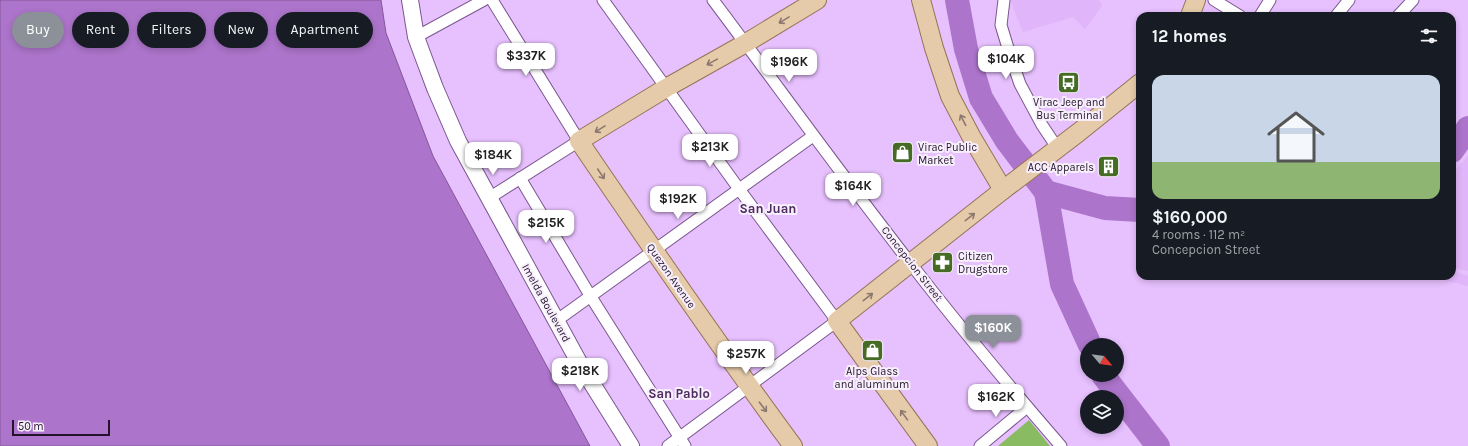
<!DOCTYPE html>
<meta charset="utf-8">
<style>
body{margin:0;font-family:Karla,sans-serif;background:#242831;color:#f1f3f6;height:100vh;display:flex;flex-direction:column;font-size:15px;white-space:nowrap}
*{box-sizing:border-box;margin:0}
p{font-size:13px;color:#9ea1a6}
.icon{flex:none;width:22px;height:22px;fill:none;stroke:currentColor;stroke-width:2;stroke-linecap:round;stroke-linejoin:round}
.map{position:relative;flex:1;overflow:hidden}
.side{position:absolute;left:1136px;top:12px;width:320px;height:268px;display:flex;flex-direction:column;background:#171b24;border-radius:12px;box-shadow:0 2px 6px #0003}
.side>*{flex:none}
.hud{position:absolute;left:12px;top:12px;width:380px;height:36px;display:flex;gap:8px}
.needle{width:26px;rotate:119deg}
.tools{position:absolute;left:1080px;top:338px;display:grid;gap:8px}
.tools a{display:grid;place-items:center;width:44px;height:44px;border-radius:50%;background:#171b24;box-shadow:0 2px 6px #0003;font-size:20px}
.scale{position:absolute;left:12px;bottom:10px;width:98px;box-sizing:border-box;padding-left:4px;border:2px solid #22132a;border-top:0;font-size:11px;line-height:14px;white-space:nowrap;color:#22132a;-webkit-text-stroke:3px #f7effb;paint-order:stroke}
.price{position:absolute;translate:-50% -34px;padding:0 9px;border-radius:8px;background:#fff;color:#222;font-size:13px;line-height:26px;filter:drop-shadow(0 1px 2px #0008)}
.price::after{content:'';position:absolute;left:50%;top:24px;width:12px;height:9px;margin-left:-6px;background:inherit;clip-path:polygon(0 0,100% 0,50% 100%)}
.price.on{background:#8c9099;color:#fff}
ul{padding:0;list-style:none}
li{display:grid;align-content:center;gap:8px;height:212px;padding:0 16px}
li+li{border-top:1px solid #363941}
li span{display:grid;place-items:center;height:124px;border-radius:12px;color:#555}
li>.icon{margin-inline-start:auto}
span .icon{width:72px;height:72px;fill:#fffc;stroke-width:1}
li b{font-size:17px}
h2{display:flex;justify-content:space-between;align-items:center;height:48px;padding:0 16px;font-size:17px}
.chip{padding:0 14px;border-radius:18px;background:#171b24;box-shadow:0 2px 6px #0003;font-size:14px;line-height:36px}
.chip.on{background:#8c9099;color:#fff}
.map>svg:first-child{display:block}
.built{fill:#e1b5f9}
.green{fill:#89bb63}
.water{fill:#ac74ca;stroke:#83579a}
.lines{fill:none;stroke-linecap:round;stroke-linejoin:round}
.river{stroke:#ac74ca;stroke-width:24}
.street-casing{stroke:#7b578f;stroke-width:13}
.secondary-casing{stroke:#7b578f;stroke-width:18}
.primary-casing{stroke:#967457;stroke-width:20}
.street{stroke:#fff;stroke-width:11}
.secondary{stroke:#fff;stroke-width:16}
.primary{stroke:#e5cba9;stroke-width:18}
.oneway{stroke:#8d7870}
.labels{text-anchor:middle;dominant-baseline:central;stroke-width:4;stroke-linejoin:round;paint-order:stroke}
.poi-label{font-size:11px;fill:#22132a;stroke:#f7effb}
.street-label{font-size:11px;fill:#22132a;stroke:#f7effb}
.quarter-label{font-size:13px;font-weight:bold;fill:#4e2c60;stroke:#f7effb}
</style>
<div class="map">
<svg width="1468" height="446" viewBox="0 0 1468 446">
<rect width="100%" height="100%" fill="#e7c0fe"/>
<g class="built">
<path d="M1010 0H1099L1102 6 1085 29 1073 17 1023 32Z"/>
<path d="M1468 155V271L1452 267V175Z"/>
<path d="M1452 271 1468 276V286L1428 276H1452Z"/>
</g>
<path class="green" d="M1029 420 1050 446H998Z"/>
<path class="water" d="M0 0H381L386 33 433 156 590 446H0Z"/>
<g class="lines">
<g class="river">
<path d="M957 0 966 49 981 98 1007 141 1046 192 1105 208 1140 210"/>
<path d="M1452 151 1468 128"/>
<path d="M1046 192 1062 284 1090 345"/>
<path d="M1103 375 1158 446"/>
</g>
<defs>
<g id="street">
<path d="M603 0 739 189 837 321 668 446"/>
<path d="M713 0C779 88 843 177 911 264 959 326 1009 386 1061 446"/>
<path d="M1004 0 1001 25 1011 58 1020 84 1042 125 1058 149"/>
<path d="M1214 0 1240 16"/>
<path d="M1260 16 1270 0"/>
<path d="M1336 16 1349 0"/>
<path d="M1398 16 1413 0"/>
<path d="M416 37 484 0"/>
<path d="M520 178 591 297 685 446"/>
<path d="M489 198 579 141 492 0"/>
<path d="M556 321 813 136"/>
<path d="M980 446 1027 407"/>
</g>
<path id="secondary" d="M410 0 416 37 423 56 435 88 458 141 581 366 631 446"/>
<g id="primary">
<path d="M921 0 934 48 950 96 971 136 1003 190"/>
<path d="M1190 16 1196 0"/>
<path d="M793 446C719 346 649 244 579 141L666 88 746 43 817 0"/>
<path d="M928 446 837 321 1003 190 1079 132 1140 83"/>
</g>
</defs>
<use href="#street" class="street-casing"/>
<use href="#secondary" class="secondary-casing"/>
<use href="#primary" class="primary-casing"/>
<use href="#street" class="street"/>
<use href="#secondary" class="secondary"/>
<use href="#primary" class="primary"/>
</g>
<defs><path id="oneway-shaft" d="M-6 0H5M1.5-3L5.5 0L1.5 3" fill="none" stroke-width="1.6" stroke-linecap="round" stroke-linejoin="round"/></defs>
<g class="oneway">
<use href="#oneway-shaft" transform="translate(784 20) rotate(149)"/>
<use href="#oneway-shaft" transform="translate(712 62) rotate(151)"/>
<use href="#oneway-shaft" transform="translate(963 120) rotate(-117)"/>
<use href="#oneway-shaft" transform="translate(600 129) rotate(148)"/>
<use href="#oneway-shaft" transform="translate(601 174) rotate(56)"/>
<use href="#oneway-shaft" transform="translate(970 217) rotate(-38)"/>
<use href="#oneway-shaft" transform="translate(868 297) rotate(-38)"/>
<use href="#oneway-shaft" transform="translate(763 407) rotate(53)"/>
<use href="#oneway-shaft" transform="translate(904 415) rotate(-126)"/>
</g>
<defs>
<symbol id="bus-square" viewBox="-11 -11 22 22"><rect x="-9" y="-9" width="18" height="18" rx="4" fill="#466b25" stroke="#f7effb"/><path d="M-5-6H5V4H4V6H2V4H-2V6H-4V4H-5ZM-3.5-4V0h7V-4ZM-3.5 1.2v1.5H-2V1.2ZM2 1.2v1.5H3.5V1.2Z" fill="#fff"/></symbol>
<symbol id="shop-square" viewBox="-11 -11 22 22"><rect x="-9" y="-9" width="18" height="18" rx="4" fill="#466b25" stroke="#f7effb"/><path d="M-5-2.5h2.3a2.7 3.5 0 0 1 5.4 0H5L5.5 6h-11ZM-1.5-2.5h3a1.5 2.3 0 0 0-3 0Z" fill="#fff"/></symbol>
<symbol id="building-square" viewBox="-11 -11 22 22"><rect x="-9" y="-9" width="18" height="18" rx="4" fill="#466b25" stroke="#f7effb"/><path d="M-4-6H4V6H1V3H-1V6H-4ZM-2.5-4.3h1.7v1.8h-1.7ZM.8-4.3h1.7v1.8H.8ZM-2.5-1h1.7V.8h-1.7ZM.8-1h1.7V.8H.8Z" fill="#fff"/></symbol>
<symbol id="pharmacy-square" viewBox="-11 -11 22 22"><rect x="-9" y="-9" width="18" height="18" rx="4" fill="#466b25" stroke="#f7effb"/><path d="M-2-6h4v4h4v4h-4v4h-4v-4h-4v-4h4Z" fill="#fff"/></symbol>
</defs>
<g fill-rule="evenodd">
<use href="#bus-square" x="1056" y="70" width="25" height="25"/>
<use href="#shop-square" x="890" y="140" width="25" height="25"/>
<use href="#building-square" x="1096" y="154" width="25" height="25"/>
<use href="#pharmacy-square" x="930" y="250" width="25" height="25"/>
<use href="#shop-square" x="860" y="338" width="25" height="25"/>
</g>
<g class="labels">
<g class="poi-label">
<text x="1069" y="102">Virac Jeep and<tspan x="1069" dy="13">Bus Terminal</tspan></text>
<text x="918" y="147" text-anchor="start">Virac Public<tspan x="918" dy="13">Market</tspan></text>
<text x="1094" y="167" text-anchor="end">ACC Apparels</text>
<text x="958" y="256" text-anchor="start">Citizen<tspan x="958" dy="13">Drugstore</tspan></text>
<text x="872" y="371">Alps Glass<tspan x="872" dy="13">and aluminum</tspan></text>
</g>
<g class="street-label">
<text transform="translate(912 264) rotate(52)">Concepcion Street</text>
<text transform="translate(671 276) rotate(55)">Quezon Avenue</text>
<text transform="translate(546 303) rotate(61)">Imelda Boulevard</text>
</g>
<g class="quarter-label">
<text x="768" y="208">San Juan</text>
<text x="679" y="393">San Pablo</text>
</g>
</g>
</svg>
<div class="tools">
<a><svg class="needle" viewBox="-14 -14 28 28"><path d="M0-13l5 13h-10z" fill="#e53935"/><path d="M0 13l5-13h-10z" fill="#9ea1a6"/></svg></a>
<a><svg class="icon" aria-label="layers" viewBox="0 0 24 24"><path d="M12 4l9 5-9 5-9-5zM3 14l9 5 9-5"/></svg></a>
</div>
<div class="scale">50 m</div>
<b class="price" style="left:526px;top:77px">$337K</b>
<b class="price" style="left:1006px;top:80px">$104K</b>
<b class="price" style="left:789px;top:83px">$196K</b>
<b class="price" style="left:710px;top:168px">$213K</b>
<b class="price" style="left:493px;top:176px">$184K</b>
<b class="price" style="left:853px;top:207px">$164K</b>
<b class="price" style="left:678px;top:220px">$192K</b>
<b class="price" style="left:546px;top:244px">$215K</b>
<b class="price on" style="left:993px;top:349px">$160K</b>
<b class="price" style="left:746px;top:375px">$257K</b>
<b class="price" style="left:580px;top:392px">$218K</b>
<b class="price" style="left:996px;top:418px">$162K</b>
<div class="hud">
<a class="chip on">Buy</a>
<a class="chip">Rent</a>
<a class="chip">Filters</a>
<a class="chip">New</a>
<a class="chip">Apartment</a>
</div>
<section class="side">
<h2>12 homes<svg class="icon" aria-label="filters" viewBox="0 0 24 24"><path d="M4 7h16M4 17h16"/><circle cx="9" cy="7" r="2"/><circle cx="15" cy="17" r="2"/></svg></h2>
<ul>
<li><span style="background:linear-gradient(#c9d6e8 70%,#8fb573 0)"><svg class="icon" aria-label="home" viewBox="0 0 24 24"><path d="M3 11l9-7 9 7M6 9v11h12V9"/></svg></span><div><b>$160,000</b><p>4 rooms · 112 m²</p><p>Concepcion Street</p></div></li>
</ul>
</section>
</div>
